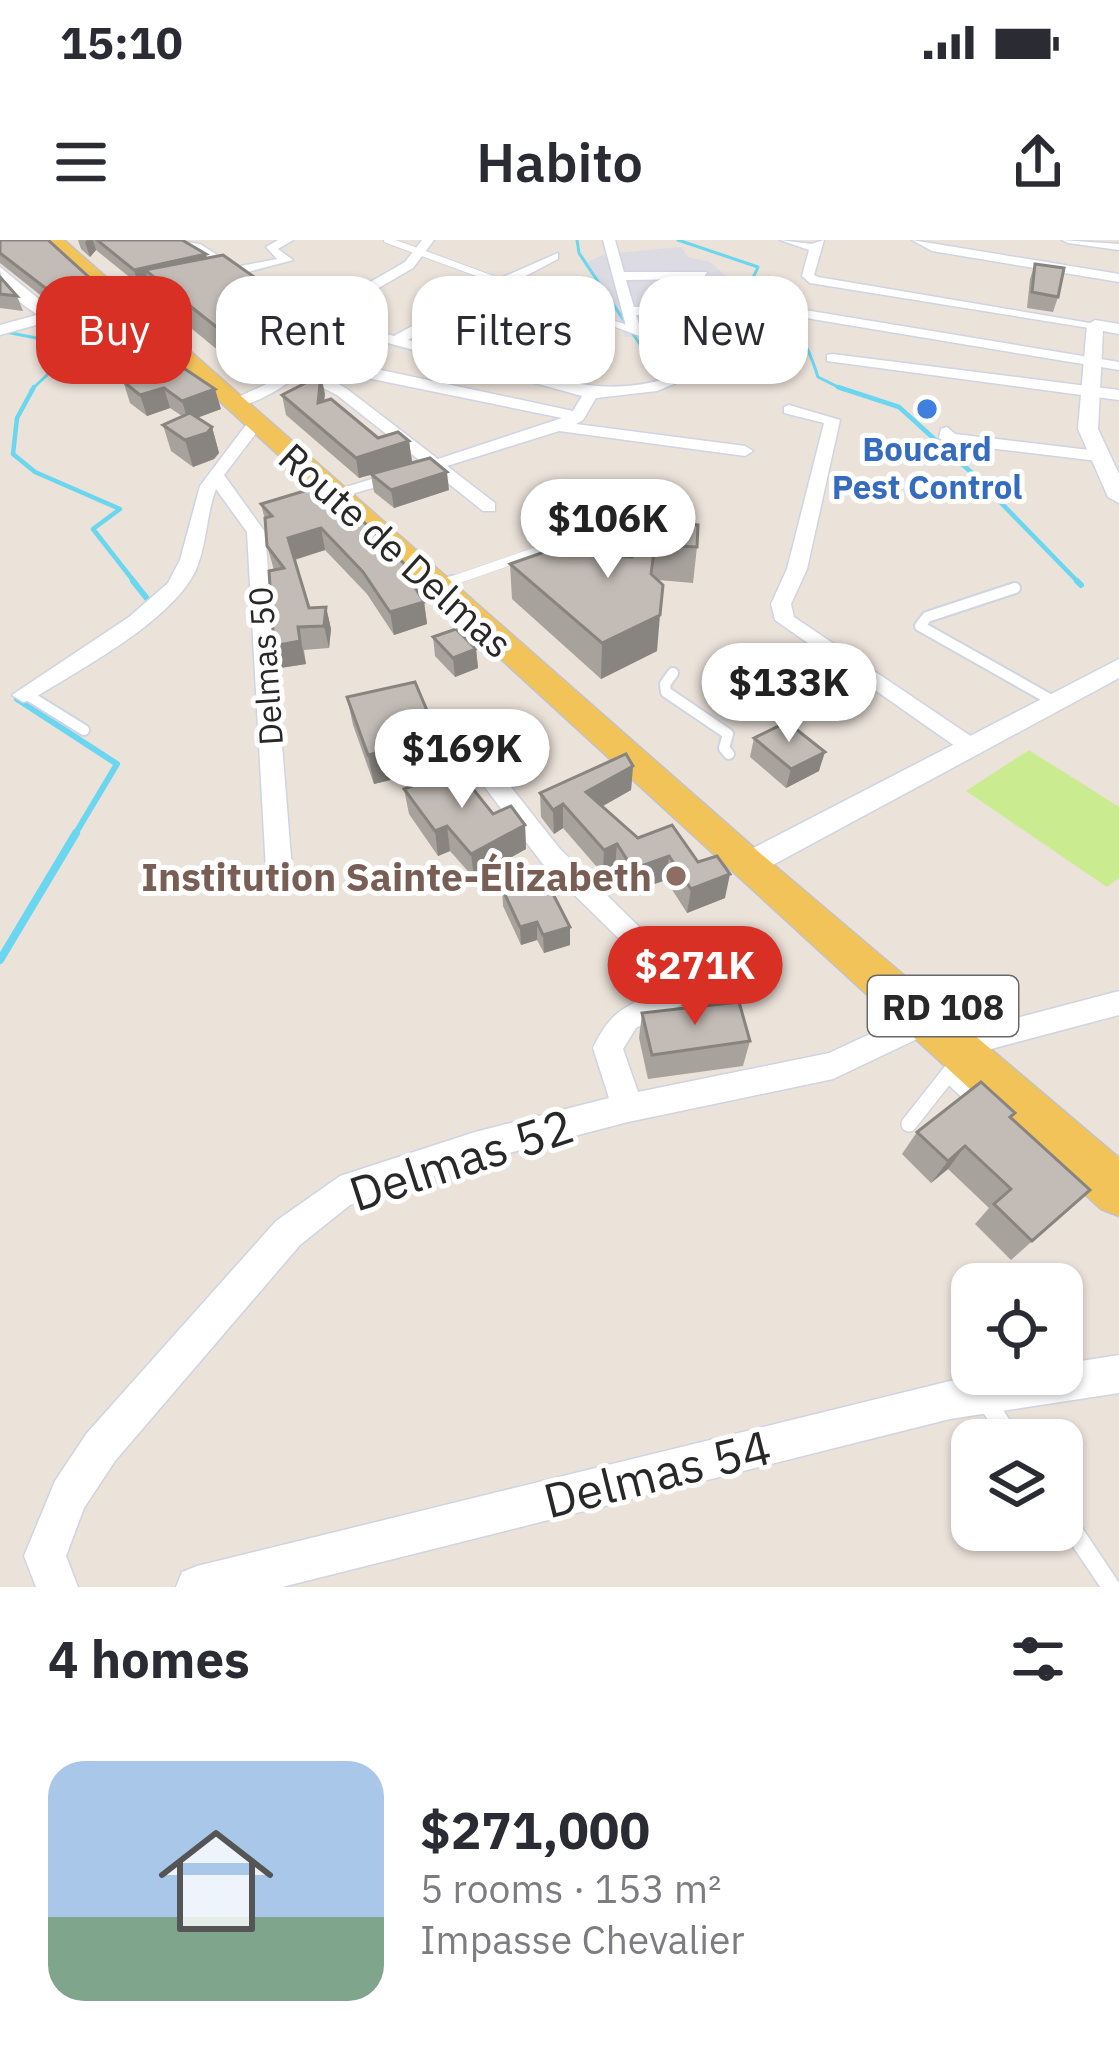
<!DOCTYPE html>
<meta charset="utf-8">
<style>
body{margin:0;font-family:"IBM Plex Sans",sans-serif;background:#f2f2f3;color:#2b2b33;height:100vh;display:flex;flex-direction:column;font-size:45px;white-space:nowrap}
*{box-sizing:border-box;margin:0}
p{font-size:39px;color:#7c7c81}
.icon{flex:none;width:66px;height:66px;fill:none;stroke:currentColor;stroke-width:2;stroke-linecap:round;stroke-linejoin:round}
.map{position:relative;height:1347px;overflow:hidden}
.sheet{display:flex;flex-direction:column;background:#fff;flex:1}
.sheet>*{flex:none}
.top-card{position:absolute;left:36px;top:36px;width:1047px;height:108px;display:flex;gap:24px}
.tools{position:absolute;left:951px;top:1023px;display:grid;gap:24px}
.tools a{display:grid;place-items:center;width:132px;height:132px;border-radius:24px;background:#fff;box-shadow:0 3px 9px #0004;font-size:60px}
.price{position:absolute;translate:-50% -102px;padding:0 27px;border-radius:42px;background:#fff;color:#222;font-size:39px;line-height:78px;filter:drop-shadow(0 3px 6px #0008)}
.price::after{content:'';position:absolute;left:50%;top:72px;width:36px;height:27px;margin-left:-18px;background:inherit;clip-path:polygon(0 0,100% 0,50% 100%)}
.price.current{background:#d93025;color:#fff}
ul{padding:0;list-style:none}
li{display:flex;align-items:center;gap:36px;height:300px;padding:0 48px}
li+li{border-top:3px solid #e1e1e2}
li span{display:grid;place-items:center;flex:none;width:336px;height:240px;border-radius:36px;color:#555}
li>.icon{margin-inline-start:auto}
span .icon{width:144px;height:144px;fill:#fffc;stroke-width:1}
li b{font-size:51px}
h2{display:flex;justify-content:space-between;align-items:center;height:144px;padding:0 48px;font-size:51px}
.chip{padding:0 42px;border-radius:36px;background:#fff;box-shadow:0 3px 9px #0004;font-size:42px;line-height:108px}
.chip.current{background:#d93025;color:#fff}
.status{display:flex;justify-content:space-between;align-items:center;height:84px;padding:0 60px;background:#fff;direction:ltr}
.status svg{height:33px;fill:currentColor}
header{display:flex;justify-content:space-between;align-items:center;height:156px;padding:0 48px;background:#fff;font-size:54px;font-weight:600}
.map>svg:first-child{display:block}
.industrial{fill:#dcdbe3}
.pitch{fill:#cbeb90}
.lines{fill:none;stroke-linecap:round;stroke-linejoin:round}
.stream-far3{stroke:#6ad6ef;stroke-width:3}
.stream-far2{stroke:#6ad6ef;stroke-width:4.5}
.stream-far1{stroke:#6ad6ef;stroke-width:6}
.stream{stroke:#6ad6ef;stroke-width:8}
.service-far4-casing{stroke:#cfd4e2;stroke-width:8}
.service-far3-casing{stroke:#cfd4e2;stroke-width:10}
.service-far2-casing{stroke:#cfd4e2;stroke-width:14}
.service-far1-casing{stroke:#cfd4e2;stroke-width:18}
.service-casing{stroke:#cfd4e2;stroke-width:21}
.minor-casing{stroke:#cfd4e2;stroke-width:3}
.tertiary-casing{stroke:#cfd4e2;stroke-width:3}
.primary-casing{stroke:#c3c3c3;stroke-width:3}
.path{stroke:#c3c3c3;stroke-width:3;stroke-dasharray:4.5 3;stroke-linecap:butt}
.service-far4{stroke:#fff;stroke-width:6}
.service-far3{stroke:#fff;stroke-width:9}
.service-far2{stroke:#fff;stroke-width:10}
.service-far1{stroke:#fff;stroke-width:15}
.service{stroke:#fff;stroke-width:18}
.minor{fill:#fff;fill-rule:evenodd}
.tertiary{fill:#fff;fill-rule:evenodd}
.primary{fill:#f2c358;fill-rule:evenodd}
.wall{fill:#a8a29d}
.shaded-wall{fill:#88847f}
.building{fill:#c3bcb6;stroke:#88847f;stroke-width:3}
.shop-dot{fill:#3f7fe0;stroke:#fff;stroke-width:4.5}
.education-dot{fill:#8d6e63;stroke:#fff;stroke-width:4.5}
.labels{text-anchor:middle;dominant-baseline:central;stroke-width:10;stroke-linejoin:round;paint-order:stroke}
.far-shop-label{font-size:33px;font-weight:bold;fill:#366cbe;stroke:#fff}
.far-street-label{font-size:33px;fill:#282828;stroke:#fff}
.shield{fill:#fff;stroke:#686868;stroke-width:3}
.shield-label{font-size:36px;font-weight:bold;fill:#282828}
.street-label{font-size:39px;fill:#282828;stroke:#fff}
.education-label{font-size:39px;font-weight:bold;fill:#785e54;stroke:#fff;text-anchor:end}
.near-street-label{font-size:48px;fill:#282828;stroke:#fff}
</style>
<div class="status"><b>15:10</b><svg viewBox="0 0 49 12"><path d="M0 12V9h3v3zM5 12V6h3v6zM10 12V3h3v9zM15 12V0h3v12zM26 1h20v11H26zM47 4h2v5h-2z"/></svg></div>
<header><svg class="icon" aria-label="menu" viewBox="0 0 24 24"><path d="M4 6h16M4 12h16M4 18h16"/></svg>Habito<svg class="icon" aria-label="share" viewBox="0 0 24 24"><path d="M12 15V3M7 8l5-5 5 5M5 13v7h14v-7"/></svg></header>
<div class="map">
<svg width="1119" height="1347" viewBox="0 0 1119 1347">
<rect width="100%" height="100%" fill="#ebe2da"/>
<path class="industrial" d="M681 7 688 17 710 22 725 35 744 54 749 72 769 86 670 88 675 96 625 97 612 60 583 24 605 14Z"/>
<path class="pitch" d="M1029 510 1119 567V638L1107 647 966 551Z"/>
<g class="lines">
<g class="stream-far3">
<path d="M577 0 579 13 645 112"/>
<path d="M678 0 758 27 753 38 770 47 760 62C795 77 807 102 818 137L844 150"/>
<path d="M0 91 73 105 74 110 31 150"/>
</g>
<g class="stream-far2">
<path d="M34 147 17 178 13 214 35 232 120 269 93 289 136 344"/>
<path d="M838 147 899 167 972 233 1080 344"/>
</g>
<g class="stream-far1">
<path d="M133 341 153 366"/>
<path d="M1077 341 1081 345"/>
<path d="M26 453 17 459 117 524 74 596"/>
</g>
<path class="stream" d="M0 720 76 593"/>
<defs>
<g id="service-far4">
<path d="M387 0 512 46"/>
<path d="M555 62 670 104"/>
</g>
<g id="service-far3">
<path d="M543 306 576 309 594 322"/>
<path d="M576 309 599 308 628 319 627 327"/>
<path d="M443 344 541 310 564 256 589 252 634 255"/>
</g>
<g id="service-far2">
<path d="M437 346 452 341"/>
<path d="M1015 348 927 377 920 386 1053 461"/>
<path d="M673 433 665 444 666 452 728 494 724 508 729 514"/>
<path d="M26 454 84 490"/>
</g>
<g id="service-far1">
<path d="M949 835 980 864"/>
<path d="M909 884 954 827"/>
</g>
<g id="service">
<path d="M985 1159 1012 1200"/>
<path d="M1062 1274 1111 1347"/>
</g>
<g id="minor">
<path d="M171 0 200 4 236 27 277 19 266 7 278 0H293L278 9 293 20 244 33 247 36 241 40 222 36 224 30Z"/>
<path d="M422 0H434L413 28 327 78 394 96 494 41 558 13V19L512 43 588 60 592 70 512 128C567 143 616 157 673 136L662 99 626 86 603 0H615L624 32H707L703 39 626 40 634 67 733 64 740 68 733 72 636 75 639 84 673 93 688 138 657 151 596 158 583 180 576 184 745 206 753 211 745 216 559 191 447 226 495 263V271H483L433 231 330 260V252L423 223 337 155 298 135C282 148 245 173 225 163L273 141 306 114 573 171 582 156 311 82 270 63 276 59 315 74 405 22ZM502 49 578 69 498 124 408 100ZM309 126 562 178 438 219 347 149Z"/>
<path d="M780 0 811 4 824 0 814 35 818 37 1102 85 1095 89 810 43 802 36 809 10Z"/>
<path d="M912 0 1119 34V42L932 11Z"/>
<path d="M1062 0 1119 4V10L1068 3Z"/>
<path d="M0 27 58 75V81C35 79 0 51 0 27Z"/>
<path d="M799 69 1119 122V130L794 76Z"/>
<path d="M832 114 1119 150V160L827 121V115Z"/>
<path d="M789 165 840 180 807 329 791 364 794 377 978 501 982 506 978 511H962L775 380 771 364 787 329 824 183 784 173V167Z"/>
<path d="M249 181 263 184 224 235 265 292 292 630 279 640 266 630 247 292 216 249C206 275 207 306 195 332 168 384 80 429 31 460L23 462 12 455 129 377 168 343 180 320 200 246Z"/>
<path d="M947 187 955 194 1098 211 1106 216 1098 221 947 203 939 198 941 189Z"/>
<path d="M475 510 483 512 560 609 692 739 695 752 691 760 636 788 623 809 638 852 829 813 926 768 936 772 941 781 936 790 833 839 628 882 475 922 350 965 300 1005 115 1221 84 1268 66 1316 78 1347H36L24 1316 55 1241 87 1193 276 981 340 936 475 892 609 858 593 808C615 761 632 770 665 744L542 623 463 518Z"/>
<path d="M1119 751V775L991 809 965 827 954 823 950 814 971 790Z"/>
<path d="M1119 1115V1153L950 1179 282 1347H176L182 1332 197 1326 950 1141 995 1134H1062V1124Z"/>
</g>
<g id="tertiary">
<path d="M128 50 136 55 133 58 0 95V85Z"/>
<path d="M1095 80 1119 84V94L1103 91 1098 189 1119 234V263L1108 257 1078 189 1087 85Z"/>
<path d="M1119 419V438L758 633H736L731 625 736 617Z"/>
</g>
<path id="primary" d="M44 0H64L761 614 1119 918V976L1101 969Z"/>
</defs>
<use href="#service-far4" class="service-far4-casing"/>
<use href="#service-far3" class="service-far3-casing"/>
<use href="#service-far2" class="service-far2-casing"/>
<use href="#service-far1" class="service-far1-casing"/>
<use href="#service" class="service-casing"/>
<use href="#minor" class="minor-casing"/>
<use href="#tertiary" class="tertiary-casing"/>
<use href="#primary" class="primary-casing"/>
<path class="path" d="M699 137 778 136"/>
<use href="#service-far4" class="service-far4"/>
<use href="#service-far3" class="service-far3"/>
<use href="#service-far2" class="service-far2"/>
<use href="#service-far1" class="service-far1"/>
<use href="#service" class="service"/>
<use href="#minor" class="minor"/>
<use href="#tertiary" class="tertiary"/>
<use href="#primary" class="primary"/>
</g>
<g class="wall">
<path d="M0 0 96 53 186 130 221 169 197 178 212 187 219 213 214 219 193 227 171 211 163 185 182 176 170 168 147 176 130 163 120 131 123 128 114 117 111 107 78 78 72 61 54 66 0 23Z"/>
<path d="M78 0H182L207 18 311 77 316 105 236 125 153 57 149 42 138 44 96 10 90 17 81 9Z"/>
<path d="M1035 24 1058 57 1053 72 1027 68 1030 39Z"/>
<path d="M0 37 17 56 23 71 0 68Z"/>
<path d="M355 75 369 103 357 120 329 114 325 89Z"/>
<path d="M325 154 324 161 378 198 409 201 412 222 373 234 449 250 394 268 374 252 371 235 359 238 286 175 282 155Z"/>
<path d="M311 249 413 345 424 362 427 384 394 395 367 354 325 310 295 320 309 368 326 367 331 389 329 408 304 410 306 424 280 428 274 406V330L267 306 265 280 261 264Z"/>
<path d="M637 281 697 307 693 343 658 340 657 411 601 439 512 359 510 324 632 317Z"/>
<path d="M433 397 476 409 478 428 455 437 435 416Z"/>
<path d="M347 457 443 527 374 544 353 485Z"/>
<path d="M754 498 819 531 786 548 750 517Z"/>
<path d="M633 526 631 550 603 566 638 598 672 585 725 658 687 673 666 640 631 652 615 628 603 634 563 588 554 594 541 577 540 553Z"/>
<path d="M404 549 525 585 526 609 474 638 450 611 438 616 409 574Z"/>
<path d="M502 648 531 651 570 705 544 713 537 700 521 705 503 666Z"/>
<path d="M642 773 750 801 743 826 648 839 639 798Z"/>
<path d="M1015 873 1011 878 1090 950 1011 1020 975 984 989 968 948 929 931 943 902 914 917 892Z"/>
</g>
<g class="shaded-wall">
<path d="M87 0H93L96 10 90 17 85 2Z"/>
<path d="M206 14 210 29 145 30 149 42 138 44 134 30Z"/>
<path d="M91 39 96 54 54 66 48 50Z"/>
<path d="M311 77 316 105 236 125 229 97Z"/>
<path d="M366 77 369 103 357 120 353 95Z"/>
<path d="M321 135 325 154 321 183 318 163Z"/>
<path d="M164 148 170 168 147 176 140 155Z"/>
<path d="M215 149 221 169 188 181 182 161Z"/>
<path d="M212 187 219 213 214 219 193 227 185 200Z"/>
<path d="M409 201 412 222 359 238 356 218Z"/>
<path d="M447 232 449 250 394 268 391 250Z"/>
<path d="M321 288 325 310 293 320 288 298Z"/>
<path d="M424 362 427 384 394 395 390 372Z"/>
<path d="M326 367 331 389 329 408 324 386Z"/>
<path d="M660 375 657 411 601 439 602 403Z"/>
<path d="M298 387 306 424 280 428 274 406Z"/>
<path d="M476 409 478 428 455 437 453 418Z"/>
<path d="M439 499 443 527 374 544 368 515Z"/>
<path d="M825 512 819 531 786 548 791 529Z"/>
<path d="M633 526 631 550 585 576 586 552Z"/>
<path d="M563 564V588L554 594 553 570Z"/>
<path d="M525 585 526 609 474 638 471 614Z"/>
<path d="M447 586 450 611 438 616 435 591Z"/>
<path d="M617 604 615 628 603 634 604 610Z"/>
<path d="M669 616 666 640 631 652 633 629Z"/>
<path d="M730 634 725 658 687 673 691 649Z"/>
<path d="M537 682V700L521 705 520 687Z"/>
<path d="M570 687V705L544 713 543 695Z"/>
<path d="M965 906 948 929 931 943 948 921Z"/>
</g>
<g class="building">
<path d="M0 0H48L91 39 48 50 0 13Z"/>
<path d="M97 0H182L206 14 134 30Z"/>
<path d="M223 15 311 77 229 97 145 30Z"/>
<path d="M1035 24 1064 28 1058 57 1032 52Z"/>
<path d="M0 37 17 56 0 54Z"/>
<path d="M106 50 183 119 173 121 215 149 182 161 164 148 140 155 124 142 120 131 128 123 108 98 114 96 72 59Z"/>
<path d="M355 75 366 77 353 95 325 89Z"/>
<path d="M321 135 318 163 331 159 378 198 398 192 409 201 356 218 282 155Z"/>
<path d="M190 173 212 187 207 193 185 200 163 185Z"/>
<path d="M430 218 447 232 391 250 371 234Z"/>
<path d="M311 249 326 258 335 255 358 276 411 331 406 333 424 362 390 372 363 332 321 288 288 298 309 368 326 367 324 386 298 387 300 401 274 406 269 331 284 328 267 306 265 278 272 276 261 264Z"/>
<path d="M637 281 698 285 697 307 655 305 651 334 663 345 660 375 602 403 510 324 547 311 632 317 634 299 641 292Z"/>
<path d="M456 389 476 409 453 418 433 397Z"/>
<path d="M415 442 439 499 368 515 347 457Z"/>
<path d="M787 482 825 512 791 529 754 498Z"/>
<path d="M626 514 633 526 586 552 638 598 672 585 698 622 717 616 730 634 691 649 669 616 633 629 617 604 604 610 563 564 553 570 540 553Z"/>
<path d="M457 529 493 574 511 566 525 585 471 614 447 586 435 591 404 549Z"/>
<path d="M526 641 531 651 549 646 570 687 543 695 537 682 520 687 502 648Z"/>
<path d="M739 762 750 801 652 815 642 773Z"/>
<path d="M981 842 1015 873 1010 877 1090 950 1032 1001 994 964 1011 949 965 906 948 921 917 892Z"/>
</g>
<circle class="shop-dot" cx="927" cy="169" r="12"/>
<circle class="education-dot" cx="676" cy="636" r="12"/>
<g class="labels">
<g class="far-shop-label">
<text x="927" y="208">Boucard<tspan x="927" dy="38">Pest Control</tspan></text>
</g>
<g class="far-street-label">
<text transform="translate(265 426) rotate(-94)">Delmas 50</text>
</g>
<rect class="shield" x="868" y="736" width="150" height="60" rx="9"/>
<g class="shield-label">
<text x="943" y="766">RD 108</text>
</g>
<g class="street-label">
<text transform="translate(396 310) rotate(42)">Route de Delmas</text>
</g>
<g class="education-label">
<text x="652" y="636">Institution Sainte-Élizabeth</text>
</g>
<g class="near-street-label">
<text transform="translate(461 919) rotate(-18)">Delmas 52</text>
<text transform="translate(657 1233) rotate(-14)">Delmas 54</text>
</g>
</g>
</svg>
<div class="tools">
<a><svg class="icon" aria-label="locate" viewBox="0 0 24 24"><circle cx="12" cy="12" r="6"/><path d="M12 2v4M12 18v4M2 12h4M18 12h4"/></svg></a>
<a><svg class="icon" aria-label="layers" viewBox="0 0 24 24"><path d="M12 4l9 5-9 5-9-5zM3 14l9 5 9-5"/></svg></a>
</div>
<b class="price" style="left:608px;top:341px">$106K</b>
<b class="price" style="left:789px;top:505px">$133K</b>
<b class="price" style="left:462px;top:571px">$169K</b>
<b class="price current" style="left:695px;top:788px">$271K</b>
<div class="top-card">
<a class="chip current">Buy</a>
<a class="chip">Rent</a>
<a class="chip">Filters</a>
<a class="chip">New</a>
</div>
</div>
<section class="sheet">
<h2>4 homes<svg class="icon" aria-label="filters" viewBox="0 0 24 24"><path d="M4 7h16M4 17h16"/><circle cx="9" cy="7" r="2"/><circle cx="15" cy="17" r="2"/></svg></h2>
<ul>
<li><span style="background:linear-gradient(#a9c7e8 65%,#7fa58c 0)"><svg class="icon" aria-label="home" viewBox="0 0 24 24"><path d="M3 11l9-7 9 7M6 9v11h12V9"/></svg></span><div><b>$271,000</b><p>5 rooms · 153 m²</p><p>Impasse Chevalier</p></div></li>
</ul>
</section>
